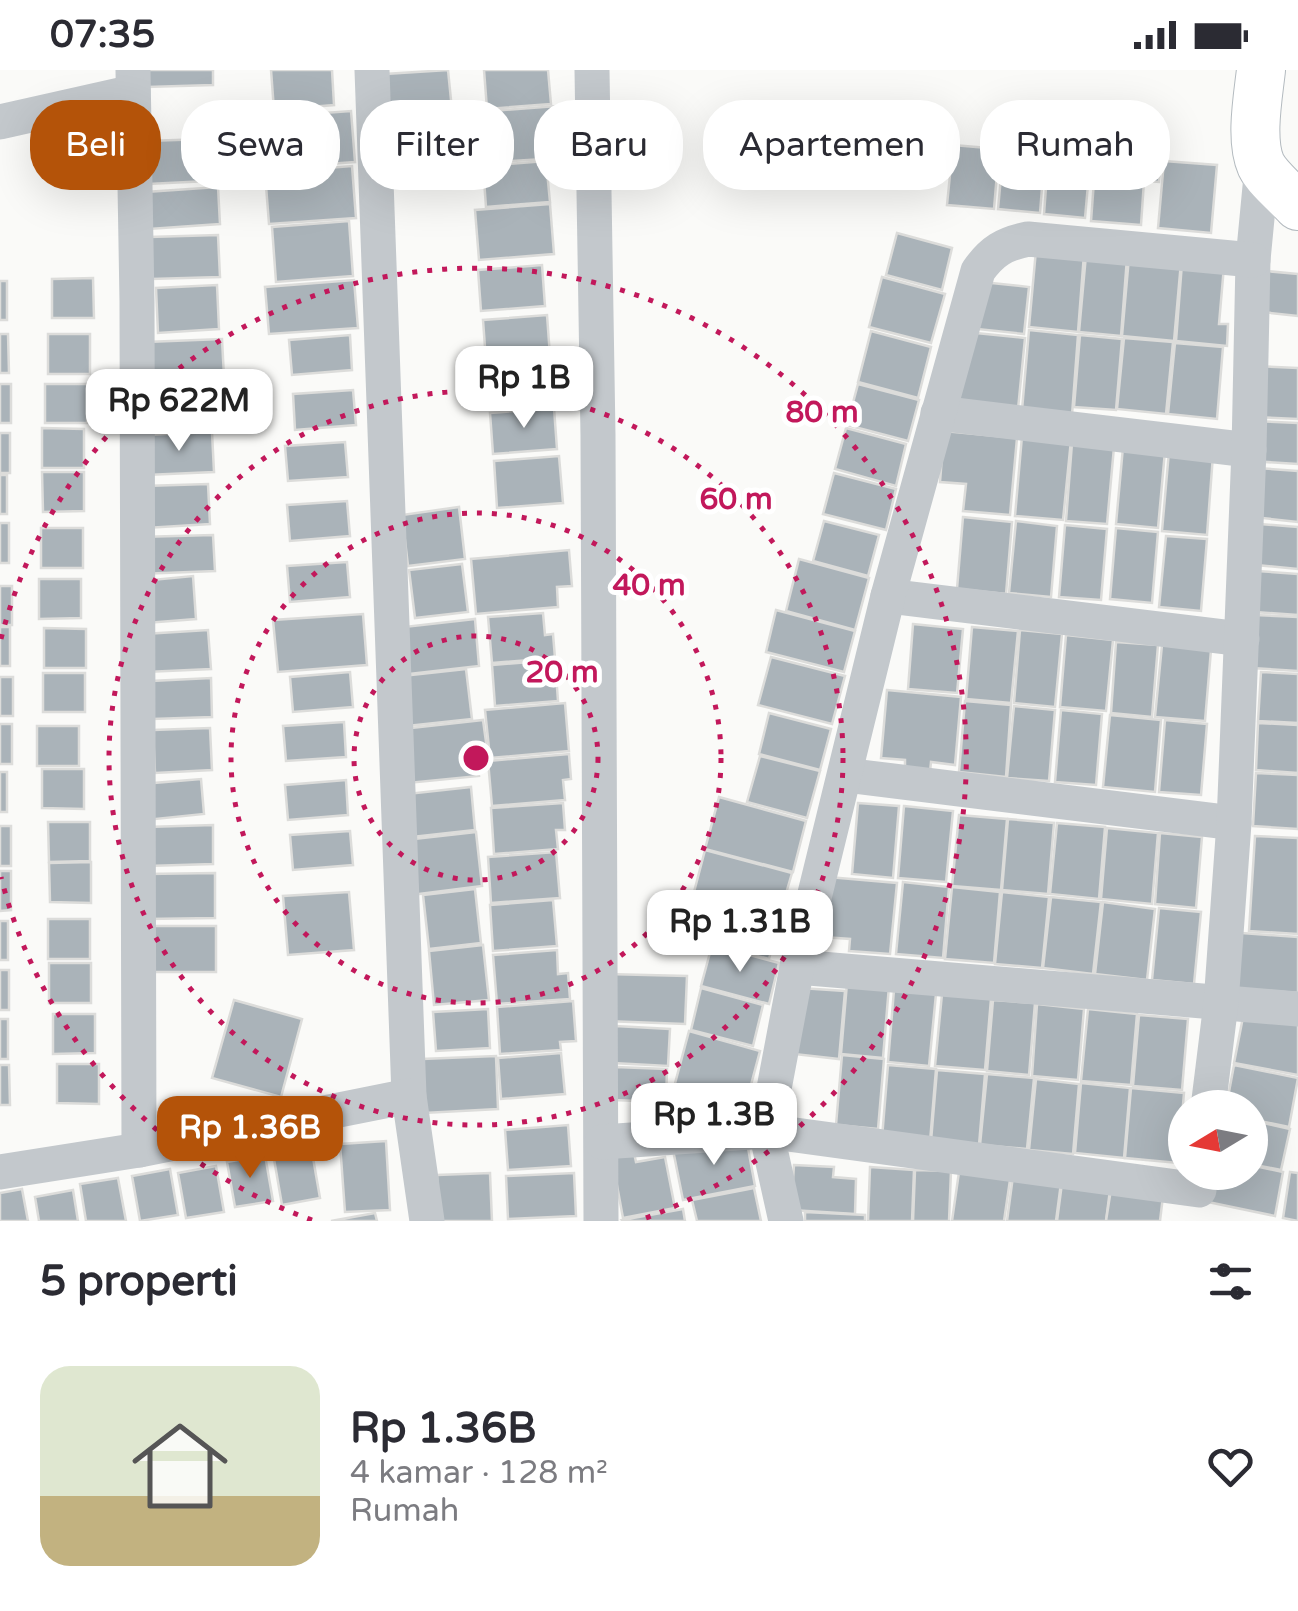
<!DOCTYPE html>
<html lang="id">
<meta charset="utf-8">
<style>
body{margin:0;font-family:"Varela Round",sans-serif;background:#f7f7f7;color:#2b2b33;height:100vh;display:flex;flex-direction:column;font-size:38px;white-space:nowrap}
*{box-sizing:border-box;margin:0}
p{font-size:32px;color:#7c7c81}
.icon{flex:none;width:55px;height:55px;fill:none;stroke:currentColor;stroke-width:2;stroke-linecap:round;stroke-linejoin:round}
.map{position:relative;height:1151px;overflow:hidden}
.details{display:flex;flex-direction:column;background:#fff;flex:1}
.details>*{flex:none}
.hud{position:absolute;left:30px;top:30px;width:1240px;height:90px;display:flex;gap:20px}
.needle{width:65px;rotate:260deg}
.tools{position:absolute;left:1168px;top:1020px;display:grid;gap:20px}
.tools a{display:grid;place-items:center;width:100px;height:100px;border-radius:50%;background:#fff;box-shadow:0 10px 40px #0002;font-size:50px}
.price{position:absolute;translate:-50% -85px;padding:0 22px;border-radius:20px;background:#fff;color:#222;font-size:32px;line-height:65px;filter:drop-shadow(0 2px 5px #0008)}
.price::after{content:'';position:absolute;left:50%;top:60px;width:30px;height:22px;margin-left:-15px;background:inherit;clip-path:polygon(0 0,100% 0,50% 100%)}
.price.active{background:#b45309;color:#fff}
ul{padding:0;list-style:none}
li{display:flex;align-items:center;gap:30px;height:250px;padding:0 40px}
li span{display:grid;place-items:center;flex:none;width:280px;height:200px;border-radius:30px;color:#555}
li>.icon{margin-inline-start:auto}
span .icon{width:120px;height:120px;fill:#fffc;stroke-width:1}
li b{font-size:42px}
h2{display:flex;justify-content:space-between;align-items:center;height:120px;padding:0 40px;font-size:42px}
.chip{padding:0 35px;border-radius:40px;background:#fff;box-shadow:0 10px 40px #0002;font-size:35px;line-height:90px}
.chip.active{background:#b45309;color:#fff}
.status{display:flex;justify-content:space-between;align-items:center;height:70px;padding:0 50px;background:#fff;direction:ltr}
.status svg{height:28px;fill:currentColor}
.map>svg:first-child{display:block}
.building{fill:#aab3b9;stroke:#dcdcda;stroke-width:2.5}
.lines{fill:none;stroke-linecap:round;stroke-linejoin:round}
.secondary-casing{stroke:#b3babf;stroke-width:50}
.street{stroke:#c3c8cc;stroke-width:35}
.secondary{stroke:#fff;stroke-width:48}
.ring{fill:none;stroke:#c2185b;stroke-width:5;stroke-dasharray:5 10}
.centre{fill:#c2185b;stroke:#fff;stroke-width:5}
.ring-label{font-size:30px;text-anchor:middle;font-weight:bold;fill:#c2185b;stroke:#fff;stroke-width:10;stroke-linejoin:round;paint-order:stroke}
</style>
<div class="status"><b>07:35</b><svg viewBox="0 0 49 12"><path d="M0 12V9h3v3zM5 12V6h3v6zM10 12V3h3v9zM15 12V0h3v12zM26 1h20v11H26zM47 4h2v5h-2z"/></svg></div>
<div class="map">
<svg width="1298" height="1151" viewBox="0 0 1298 1151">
<rect width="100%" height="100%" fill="#fafaf8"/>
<g class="building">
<path d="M146 0H213V15L147 17Z"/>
<path d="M271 0H332L334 35 274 40Z"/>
<path d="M448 0 452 40 388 45 385 4Z"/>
<path d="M484 0H548L551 34 487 39Z"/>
<path d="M557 36 560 88 482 93 479 42Z"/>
<path d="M351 41 355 92 260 99 256 48Z"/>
<path d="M450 56 453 96 390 101 386 60Z"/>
<path d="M206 69 208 111 148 114 146 71Z"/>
<path d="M953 75 999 79 994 139 947 135Z"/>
<path d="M1004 75 1045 80 1040 143 998 139Z"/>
<path d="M1049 78 1091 81 1085 148 1044 144Z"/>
<path d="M1096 84 1161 90 1159 112 1144 111 1141 155 1091 151Z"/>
<path d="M546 91 550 132 486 137 483 96Z"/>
<path d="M1164 91 1217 95 1211 163 1158 158Z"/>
<path d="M352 96 356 148 269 154 265 103Z"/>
<path d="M218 117 220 154 149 159 146 122Z"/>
<path d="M550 134 554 184 479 190 475 140Z"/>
<path d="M349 151 353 206 276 212 272 157Z"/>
<path d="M897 163 952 178 942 220 886 205Z"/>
<path d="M218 165 220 207 151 209 149 167Z"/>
<path d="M1036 180 1084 184 1078 262 1029 257Z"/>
<path d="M1086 185 1127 188 1121 266 1079 262Z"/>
<path d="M1129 187 1181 192 1174 271 1122 266Z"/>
<path d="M1182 193 1224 196 1219 254H1228L1227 276 1176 271Z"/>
<path d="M542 195 545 236 481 241 478 200Z"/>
<path d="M1266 201 1298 204V246L1262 242Z"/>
<path d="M882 207 945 224 931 273 869 257Z"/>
<path d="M93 208 94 248H52V209Z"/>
<path d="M354 210 358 258 269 264 265 217Z"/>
<rect x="0" y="211" width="7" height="39"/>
<path d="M982 212 1029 217 1024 264 977 259Z"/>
<path d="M217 215 219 259 158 263 156 218Z"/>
<path d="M547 245 550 286 486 291 483 250Z"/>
<path d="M1029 260 1078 265 1072 345 1022 340Z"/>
<path d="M871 261 931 277 918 328 858 312Z"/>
<path d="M966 262 1025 268 1018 339 959 333Z"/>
<path d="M0 264H8L9 303H0Z"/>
<rect x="48" y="264" width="42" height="40"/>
<path d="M350 265 352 300 292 305 289 270Z"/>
<path d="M1080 265 1122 269 1116 340 1074 337Z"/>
<path d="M1124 268 1173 272 1166 344 1117 339Z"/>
<path d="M222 269 224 307 148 311 146 272Z"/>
<path d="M1175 273 1223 277 1217 349 1168 344Z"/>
<path d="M548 293 551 333 488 338 485 298Z"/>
<path d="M1253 296 1298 298V349L1252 347Z"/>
<rect x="0" y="314" width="11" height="39"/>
<rect x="45" y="314" width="42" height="39"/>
<path d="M858 314 919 330 908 371 847 355Z"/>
<path d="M215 315 216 352 150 355 148 317Z"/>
<path d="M353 320 356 355 295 360 293 324Z"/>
<path d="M554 338 557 379 493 384 490 343Z"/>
<path d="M1252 351 1298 353V394L1250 391Z"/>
<path d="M42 358 84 359V398H42Z"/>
<path d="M846 358 906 374 896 416 835 399Z"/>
<path d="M944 361 1017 368 1010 445 963 441 966 414 940 412Z"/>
<path d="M212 362 214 402 146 405 144 365Z"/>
<rect x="0" y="363" width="10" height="40"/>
<path d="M1022 366 1071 370 1063 450 1015 446Z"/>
<path d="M345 372 348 407 288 411 285 376Z"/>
<path d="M1072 373 1114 377 1107 454 1066 451Z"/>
<path d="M1123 377 1165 381 1158 458 1116 454Z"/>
<path d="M1169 381 1213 385 1207 465 1162 461Z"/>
<path d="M559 386 563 433 497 438 494 391Z"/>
<path d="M1257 398 1298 401V452L1253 447Z"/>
<path d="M42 402H84V441L43 442Z"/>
<path d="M834 403 896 419 886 460 823 444Z"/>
<rect x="0" y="405" width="7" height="39"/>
<path d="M208 414 210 454 146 458 144 416Z"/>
<path d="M347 431 350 466 290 471 287 435Z"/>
<path d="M459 437 465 489 408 496 402 445Z"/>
<path d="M963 447 1012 452 1006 524 957 519Z"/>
<path d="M824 451 879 465 868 506 813 491Z"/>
<path d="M1016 451 1057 456 1051 527 1009 523Z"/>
<rect x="0" y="453" width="9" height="40"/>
<path d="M1260 454 1298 457V499L1256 495Z"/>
<path d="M1065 455 1107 459 1101 530 1059 527Z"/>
<rect x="41" y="458" width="42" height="40"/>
<path d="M1116 458 1158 462 1152 533 1110 529Z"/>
<path d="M213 465 215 501 139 504 138 467Z"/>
<path d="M1166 466 1207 469 1201 541 1159 537Z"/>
<path d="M569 480 572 516 557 517 558 537 476 544 471 489Z"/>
<path d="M799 489 869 508 855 560 786 541Z"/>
<path d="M347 492 350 527 290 532 287 496Z"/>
<path d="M462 494 468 542 415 548 409 500Z"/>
<path d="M1257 501 1298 504V545L1255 542Z"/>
<path d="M193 506 196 549 146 553 141 511Z"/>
<path d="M39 509H81V548L39 549Z"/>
<rect x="0" y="516" width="12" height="39"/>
<path d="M776 540 855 561 844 602 766 582Z"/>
<path d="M543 543 545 565 553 564 555 588 492 593 488 547Z"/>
<path d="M363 544 367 595 278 602 273 550Z"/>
<path d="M1255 545 1298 547V601L1252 598Z"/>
<path d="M475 549 479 596 409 604 404 557Z"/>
<path d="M913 554 963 559 957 623 908 619Z"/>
<rect x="0" y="557" width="10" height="39"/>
<path d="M972 557 1018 561 1011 633 966 629Z"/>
<path d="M44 558 86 559V598H44Z"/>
<path d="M208 560 211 599 146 602 144 564Z"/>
<path d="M1020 560 1062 564 1055 637 1014 633Z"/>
<path d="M1066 565 1113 570 1106 641 1060 637Z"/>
<path d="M1116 572 1158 575 1152 647 1111 643Z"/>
<path d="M1162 575 1211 580 1205 651 1155 647Z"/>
<path d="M771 587 845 606 832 654 758 635Z"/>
<path d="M555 590 558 631 495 636 492 595Z"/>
<path d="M466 599 472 649 407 656 402 606Z"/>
<path d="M350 602 353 637 293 642 290 607Z"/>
<path d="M1261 602 1298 604V653L1258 651Z"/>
<rect x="43" y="603" width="42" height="39"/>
<rect x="0" y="607" width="13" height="39"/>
<path d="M211 608 212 647 152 649 151 611Z"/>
<path d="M887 620 961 627 955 695 931 692 930 702 905 700V690L881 688Z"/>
<path d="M965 631 1011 635 1006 707 959 702Z"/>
<path d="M565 633 569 681 490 688 485 640Z"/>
<path d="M1014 636 1055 640 1049 711 1007 708Z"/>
<path d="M1061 640 1102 644 1096 715 1055 712Z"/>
<path d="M769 643 831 659 820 700 759 684Z"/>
<path d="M1110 645 1161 650 1155 722 1103 717Z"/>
<path d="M483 650 487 679 476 680 479 706 408 713 402 659Z"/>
<path d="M1165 650 1207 654 1201 725 1159 722Z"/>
<path d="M344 652 346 687 286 691 283 656Z"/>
<path d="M1258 653 1298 655V703L1256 700Z"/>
<rect x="0" y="654" width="12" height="40"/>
<rect x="37" y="656" width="42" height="40"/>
<path d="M210 658 212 700 155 703 153 660Z"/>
<path d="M569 684 571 709 563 710 565 730 492 736 488 691Z"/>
<path d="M760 686 820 701 807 748 747 732Z"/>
<path d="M42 699H84V739L42 738Z"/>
<rect x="0" y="702" width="7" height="40"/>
<path d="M1256 703 1298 705V759L1253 756Z"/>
<path d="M201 709 204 744 146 750 142 714Z"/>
<path d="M346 710 348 745 288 750 285 715Z"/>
<path d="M471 717 475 760 412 767 407 724Z"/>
<path d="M719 727 806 751 793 802 705 779Z"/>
<path d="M563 733 565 760H556L558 779 494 784 491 738Z"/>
<path d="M858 733 899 736 893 808 852 804Z"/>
<path d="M904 736 953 741 946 812 898 808Z"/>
<path d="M959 745 1007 749 1001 820 952 816Z"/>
<path d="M1008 749 1054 753 1048 824 1002 820Z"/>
<path d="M48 752H90V791L49 792Z"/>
<path d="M1057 753 1105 757 1099 829 1050 824Z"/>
<path d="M213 755V794L147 796 146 757Z"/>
<rect x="0" y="756" width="11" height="40"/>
<path d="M1107 758 1158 763 1152 834 1101 829Z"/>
<path d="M350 761 353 795 293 800 290 765Z"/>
<path d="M476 762 482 816 411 825 405 770Z"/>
<path d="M1160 763 1202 767 1196 838 1155 834Z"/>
<path d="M1255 766 1298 768V864L1249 861Z"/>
<path d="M705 780 792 803 780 844 694 822Z"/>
<path d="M556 782 560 828 491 833 488 787Z"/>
<path d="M91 792V833L50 832 49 793Z"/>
<path d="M0 801H11V840L0 841Z"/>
<path d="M215 803V848L146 849V804Z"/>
<path d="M828 807 897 813 890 884 849 881 850 869 823 867Z"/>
<path d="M903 812 949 817 943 888 896 884Z"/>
<path d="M952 817 1000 822 994 893 945 889Z"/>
<path d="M475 819 481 873 429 879 423 825Z"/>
<path d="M349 822 354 880 288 885 283 826Z"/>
<path d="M1002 822 1049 827 1042 898 995 894Z"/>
<path d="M694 824 780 848 769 889 682 866Z"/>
<path d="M1051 827 1101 832 1093 904 1043 898Z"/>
<path d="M553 830 557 876 493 881 490 835Z"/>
<path d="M1103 832 1155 839 1147 910 1095 904Z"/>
<path d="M1159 838 1201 842 1194 914 1152 910Z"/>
<rect x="48" y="849" width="42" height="40"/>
<rect x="0" y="851" width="8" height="39"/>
<rect x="147" y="856" width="69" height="46"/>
<path d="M1228 862 1298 867V923L1224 918Z"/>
<path d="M483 875 489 930 434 935 429 881Z"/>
<path d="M712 875 779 893 769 934 701 916Z"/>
<path d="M557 880 558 904 568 903 570 929 497 934 493 885Z"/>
<rect x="49" y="893" width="42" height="40"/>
<rect x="0" y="900" width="9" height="40"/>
<path d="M606 904 687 906 685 954 605 951Z"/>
<path d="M847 913 889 916 883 988 841 984Z"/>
<path d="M701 918 763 935 753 976 691 960Z"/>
<path d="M800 918 845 921 839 989 794 984Z"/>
<path d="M894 920 936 924 929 996 888 992Z"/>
<path d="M942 924 991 929 985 1000 935 996Z"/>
<path d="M234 930 302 949 281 1027 212 1008Z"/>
<path d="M993 930 1035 933 1029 1005 987 1001Z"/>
<path d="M573 931 576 971 560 972 561 980 500 984 497 937Z"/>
<path d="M1037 934 1084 939 1078 1010 1032 1006Z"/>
<path d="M488 939 490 978 436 981 433 942Z"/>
<path d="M1088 939 1137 944 1131 1015 1081 1011Z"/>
<path d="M1244 942 1298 952V1005L1234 993Z"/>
<path d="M53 944H95V983L53 984Z"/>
<path d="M1139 945 1188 949 1182 1020 1133 1016Z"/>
<rect x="0" y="949" width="8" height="40"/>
<path d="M615 956 670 959 668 996 613 993Z"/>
<path d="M689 961 760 981 744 1041 673 1021Z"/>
<path d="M561 983 565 1024 501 1029 498 988Z"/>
<path d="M842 985 884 989 878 1059 836 1055Z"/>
<path d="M496 986 498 1039 424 1043 422 989Z"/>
<path d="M57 994H99V1034L57 1033Z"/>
<path d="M0 995H9L10 1035H0Z"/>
<path d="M888 995 936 999 930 1072 882 1068Z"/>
<path d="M1234 995 1298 1008 1289 1057 1250 1049V1038H1226Z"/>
<path d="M615 997 667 999 666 1032 613 1030Z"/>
<path d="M937 1000 985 1004 979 1075 931 1071Z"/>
<path d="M987 1004 1034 1008 1027 1079 980 1075Z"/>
<path d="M1036 1009 1079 1014 1073 1084 1029 1080Z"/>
<path d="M1081 1013 1130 1018 1124 1088 1075 1083Z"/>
<path d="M1131 1018 1184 1023 1178 1093 1125 1088Z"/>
<path d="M1250 1050 1290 1059 1281 1100 1250 1094Z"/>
<path d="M568 1055 571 1096 508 1100 505 1060Z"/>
<path d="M746 1067 755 1116 683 1130 673 1080Z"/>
<path d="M386 1071 390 1140 345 1142 340 1074Z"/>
<path d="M633 1078 636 1092 665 1087 675 1138 623 1148 611 1083Z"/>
<path d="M312 1082 320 1128 282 1135 274 1089Z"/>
<path d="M265 1085 273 1131 235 1137 227 1092Z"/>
<path d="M794 1095 834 1097 833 1107 856 1109 855 1144 791 1140Z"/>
<path d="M1250 1095 1283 1102 1275 1146 1208 1132 1214 1102H1250Z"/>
<path d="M216 1096 224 1142 186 1148 178 1103Z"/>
<path d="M870 1097 914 1100 912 1151H868Z"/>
<path d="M170 1099 178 1145 140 1151 132 1106Z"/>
<path d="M915 1100 951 1101 949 1151H913Z"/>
<path d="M959 1102 1010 1110 1004 1151H952Z"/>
<path d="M1290 1102 1298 1103V1151L1283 1148Z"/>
<path d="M490 1103 492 1151H439L437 1105Z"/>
<path d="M574 1103 576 1146 508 1149 506 1106Z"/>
<path d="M1013 1106 1061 1113 1056 1151H1007Z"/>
<path d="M118 1108 126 1151H86L80 1114Z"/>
<path d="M1062 1113 1110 1120 1106 1151H1057Z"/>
<path d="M754 1118 761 1151H697L692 1130Z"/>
<path d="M22 1119 28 1151H0V1123Z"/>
<path d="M1111 1119 1163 1126 1160 1151H1106Z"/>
<path d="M73 1120 78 1151H39L35 1127Z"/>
<path d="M683 1139 685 1151H623L622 1150Z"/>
<path d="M805 1142 865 1145V1151H805Z"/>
<path d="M375 1143 377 1151H331Z"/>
</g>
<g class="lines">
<defs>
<path id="secondary" d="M1261 0C1258 27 1250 70 1261 95 1268 109 1287 124 1298 136"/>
</defs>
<use href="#secondary" class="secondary-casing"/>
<g class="street">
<path d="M133 0 137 232 139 1080"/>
<path d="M372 0 409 1026 427 1151"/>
<path d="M592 0 598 365 601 1151"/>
<path d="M0 52 133 22"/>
<path d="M938 343 1249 380"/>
<path d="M888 526 1242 569"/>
<path d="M845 705 1234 753"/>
<path d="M797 897 1298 939"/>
<path d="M1208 1038 1221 933 1234 753 1249 380 1253 190 1262 96"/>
<path d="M602 1072 766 1061 1199 1120"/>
<path d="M0 1102 139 1080 409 1026"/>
<path d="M786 1151 766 1061 797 897 888 526 978 201C992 181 1004 174 1028 169L1253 190"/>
</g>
<use href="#secondary" class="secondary"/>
</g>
<g class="ring">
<circle cx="476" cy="688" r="122"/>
<circle cx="476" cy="688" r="245"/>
<circle cx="476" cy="688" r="367"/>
<path d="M312 1150A490 490 0 0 1 1 807M1 569A490 490 0 1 1 640 1150"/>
</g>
<circle cx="476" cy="688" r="15" class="centre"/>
<g class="ring-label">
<text x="822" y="352">80 m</text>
<text x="736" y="439">60 m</text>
<text x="649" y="525">40 m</text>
<text x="562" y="612">20 m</text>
</g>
</svg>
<div class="tools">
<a><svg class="needle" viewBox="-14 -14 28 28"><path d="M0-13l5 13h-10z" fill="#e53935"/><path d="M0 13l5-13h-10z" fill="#7c7c81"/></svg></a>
</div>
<b class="price" style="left:524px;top:361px">Rp 1B</b>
<b class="price" style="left:179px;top:384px">Rp 622M</b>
<b class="price" style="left:740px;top:905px">Rp 1.31B</b>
<b class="price" style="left:714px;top:1098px">Rp 1.3B</b>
<b class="price active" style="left:250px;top:1111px">Rp 1.36B</b>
<div class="hud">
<a class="chip active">Beli</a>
<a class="chip">Sewa</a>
<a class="chip">Filter</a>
<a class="chip">Baru</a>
<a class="chip">Apartemen</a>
<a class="chip">Rumah</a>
</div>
</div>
<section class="details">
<h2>5 properti<svg class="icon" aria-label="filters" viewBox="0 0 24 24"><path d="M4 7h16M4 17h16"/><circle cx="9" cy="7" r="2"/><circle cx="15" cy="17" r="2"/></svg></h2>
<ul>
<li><span style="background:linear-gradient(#dfe7d0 65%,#c2b280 0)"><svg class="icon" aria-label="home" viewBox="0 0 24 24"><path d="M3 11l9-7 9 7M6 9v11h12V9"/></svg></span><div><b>Rp 1.36B</b><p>4 kamar · 128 m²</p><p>Rumah</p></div><svg class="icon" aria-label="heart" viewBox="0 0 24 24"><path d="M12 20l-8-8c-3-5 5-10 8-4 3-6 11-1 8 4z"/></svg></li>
</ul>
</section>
